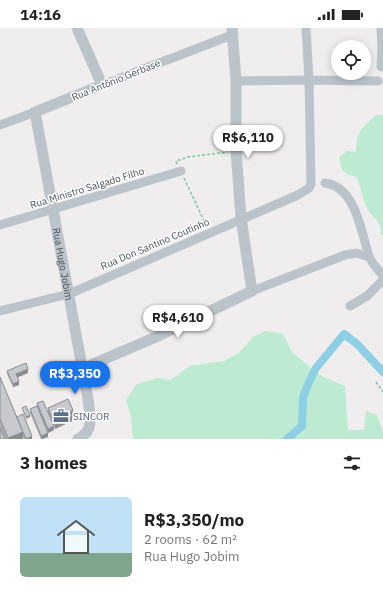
<!DOCTYPE html>
<meta charset="utf-8">
<style>
body{margin:0;font-family:"IBM Plex Sans",sans-serif;background:#f6f6f6;color:#222;height:100vh;display:flex;flex-direction:column;font-size:15px;white-space:nowrap}
*{box-sizing:border-box;margin:0}
p{font-size:13px;color:#767676}
.icon{flex:none;width:22px;height:22px;fill:none;stroke:currentColor;stroke-width:2;stroke-linecap:round;stroke-linejoin:round}
.map{position:relative;height:411px;overflow:hidden}
.sheet{display:flex;flex-direction:column;background:#fff;flex:1}
.sheet>*{flex:none}
.buttons{position:absolute;left:331px;top:12px;display:grid;gap:8px}
.buttons a{display:grid;place-items:center;width:40px;height:40px;border-radius:50%;background:#fff;box-shadow:0 2px 10px #0003;font-size:20px}
.price{position:absolute;translate:-50% -34px;padding:0 9px;border-radius:14px;background:#fff;color:#222;font-size:13px;line-height:26px;filter:drop-shadow(0 1px 2px #0008)}
.price::after{content:'';position:absolute;left:50%;top:24px;width:12px;height:9px;margin-left:-6px;background:inherit;clip-path:polygon(0 0,100% 0,50% 100%)}
.price.selected{background:#1a73e8;color:#fff}
ul{padding:0;list-style:none}
li{display:flex;align-items:center;gap:12px;height:100px;padding:0 20px}
li span{display:grid;place-items:center;flex:none;width:112px;height:80px;border-radius:6px;color:#555}
li>.icon{margin-inline-start:auto}
span .icon{width:48px;height:48px;fill:#fffc;stroke-width:1}
li b{font-size:17px}
h2{display:flex;justify-content:space-between;align-items:center;height:48px;padding:0 20px;font-size:17px}
.status{display:flex;justify-content:space-between;align-items:center;height:28px;padding:0 20px;background:#fff;direction:ltr}
.status svg{height:11px;fill:currentColor}
.map>svg:first-child{display:block}
.green{fill:#bdebd1}
.lines{fill:none;stroke-linecap:round;stroke-linejoin:round}
.canal{stroke:#8dcfe5;stroke-width:8}
.path{stroke:#78c7a3;stroke-width:1.5;stroke-dasharray:3 2;stroke-linecap:butt}
.minor{stroke:#bcc4cb;stroke-width:9}
.tertiary{stroke:#bcc4cb;stroke-width:11}
.wall{fill:#abadb2}
.shaded-wall{fill:#8b8d91}
.building{fill:#c7c9cf;stroke:#8b8d91}
.labels{text-anchor:middle;dominant-baseline:central;stroke-width:3;stroke-linejoin:round;paint-order:stroke}
.street-label{font-size:10px;fill:#464f59;stroke:#fff}
.service-label{font-size:10px;fill:#4e5e75;stroke:#fff;text-anchor:start}
</style>
<div class="status"><b>14:16</b><svg viewBox="0 0 49 12"><path d="M0 12V9h3v3zM5 12V6h3v6zM10 12V3h3v9zM15 12V0h3v12zM26 1h20v11H26zM47 4h2v5h-2z"/></svg></div>
<div class="map">
<svg width="383" height="411" viewBox="0 0 383 411">
<rect width="100%" height="100%" fill="#efeded"/>
<g class="green">
<path d="M376 87H383V207H381C381 191 375 193 368 182 362 172 362 159 356 149 342 145 341 142 339 129L347 123 356 124C357 102 360 102 376 87Z"/>
<path d="M265 303 283 306 292 324 321 348 345 358 348 402H364L366 383 377 387 383 404V411H133L131 389 126 372 137 356 158 350 170 352 190 338 224 333 239 325 252 310Z"/>
</g>
<g class="lines">
<path class="canal" d="M287 411 302 398 303 370 309 354 316 340 344 306 357 316 383 344"/>
<g class="path">
<path d="M177 136 176 133 188 129 228 124"/>
<path d="M184 150 206 197"/>
<path d="M376 354 383 364"/>
</g>
<g class="minor">
<path d="M381 0 382 20 381 39"/>
<path d="M236 53 309 52 378 53"/>
<path d="M102 57 232 7"/>
<path d="M0 97 35 84"/>
<path d="M325 155C356 159 361 204 369 228 371 235 379 242 383 248"/>
<path d="M0 197 181 143"/>
<path d="M252 263 345 227 356 225 369 229"/>
<path d="M350 278 367 268 383 252"/>
<path d="M0 283 69 266 298 167 309 160 311 156 309 52 306 0"/>
</g>
<g class="tertiary">
<path id="s1" d="M77 0 102 57 35 84 83 344C85 357 93 389 89 400 87 405 82 409 78 411"/>
<path d="M83 344 93 336 156 309 252 263 241 190 236 122V53L232 0"/>
</g>
</g>
<g class="wall">
<path d="M7 343 28 345 18 349 19 357 13 359 7 346Z"/>
<path d="M0 349 17 389 32 411H24L23 409V411H5L0 399Z"/>
<path d="M37 375 48 385V380L73 388H72V393L55 401 54 399V402L48 405V409L43 411H41L30 385V381L37 378Z"/>
</g>
<g class="shaded-wall">
<path d="M28 341V345L16 350V346Z"/>
<path d="M19 353V357L13 359V356Z"/>
<path d="M73 382 72 393 55 401V396L70 384Z"/>
<path d="M30 387V389L26 391V389Z"/>
<path d="M54 398V402L48 405V401Z"/>
<path d="M23 404V411H8V410Z"/>
<path d="M48 405V409L41 411V408Z"/>
<path d="M32 408V411H26Z"/>
</g>
<g class="building">
<path d="M26 335 28 341 16 346 19 353 13 356 7 343Z"/>
<path d="M0 349 23 404 8 410 0 391Z"/>
<path d="M68 371 73 382 70 384 72 388 55 396 48 380Z"/>
<path d="M43 373 54 398 48 401 37 375Z"/>
<path d="M26 378 30 387 26 389 22 380Z"/>
<path d="M37 378 48 405 41 408 30 381Z"/>
<path d="M23 386 32 408 26 411 17 389Z"/>
<path d="M0 400 5 411H0Z"/>
</g>
<defs>
<symbol id="office-bare" viewBox="-9 -9 18 18"><path d="M-6-3h4V-5.5h4V-3h4V5H-6ZM-1-4.5V-3h2v-1.5ZM-6 0V1H6V0Z" fill="#5c6f8a" stroke="#fff" stroke-width="2.5" paint-order="stroke"/></symbol>
</defs>
<g fill-rule="evenodd">
<use href="#office-bare" x="50" y="377" width="22" height="22"/>
</g>
<g class="labels">
<g class="street-label">
<text transform="translate(116 52) rotate(-22)">Rua Antônio Gerbase</text>
<text transform="translate(87 160) rotate(-17)">Rua Ministro Salgado Filho</text>
<text transform="translate(155 216) rotate(-23)">Rua Don Santino Coutinho</text>
<text stroke="none"><textPath href="#s1" startOffset="289">Rua Hugo Jobim</textPath></text>
</g>
<g class="service-label">
<text x="73" y="388">SINCOR</text>
</g>
</g>
</svg>
<div class="buttons">
<a><svg class="icon" aria-label="locate" viewBox="0 0 24 24"><circle cx="12" cy="12" r="6"/><path d="M12 2v4M12 18v4M2 12h4M18 12h4"/></svg></a>
</div>
<b class="price" style="left:248px;top:131px">R$6,110</b>
<b class="price" style="left:178px;top:311px">R$4,610</b>
<b class="price selected" style="left:75px;top:367px">R$3,350</b>
</div>
<section class="sheet">
<h2>3 homes<svg class="icon" aria-label="filters" viewBox="0 0 24 24"><path d="M4 7h16M4 17h16"/><circle cx="9" cy="7" r="2"/><circle cx="15" cy="17" r="2"/></svg></h2>
<ul>
<li><span style="background:linear-gradient(#bfe0f5 70%,#7fa58c 0)"><svg class="icon" aria-label="home" viewBox="0 0 24 24"><path d="M3 11l9-7 9 7M6 9v11h12V9"/></svg></span><div><b>R$3,350/mo</b><p>2 rooms · 62 m²</p><p>Rua Hugo Jobim</p></div></li>
</ul>
</section>
